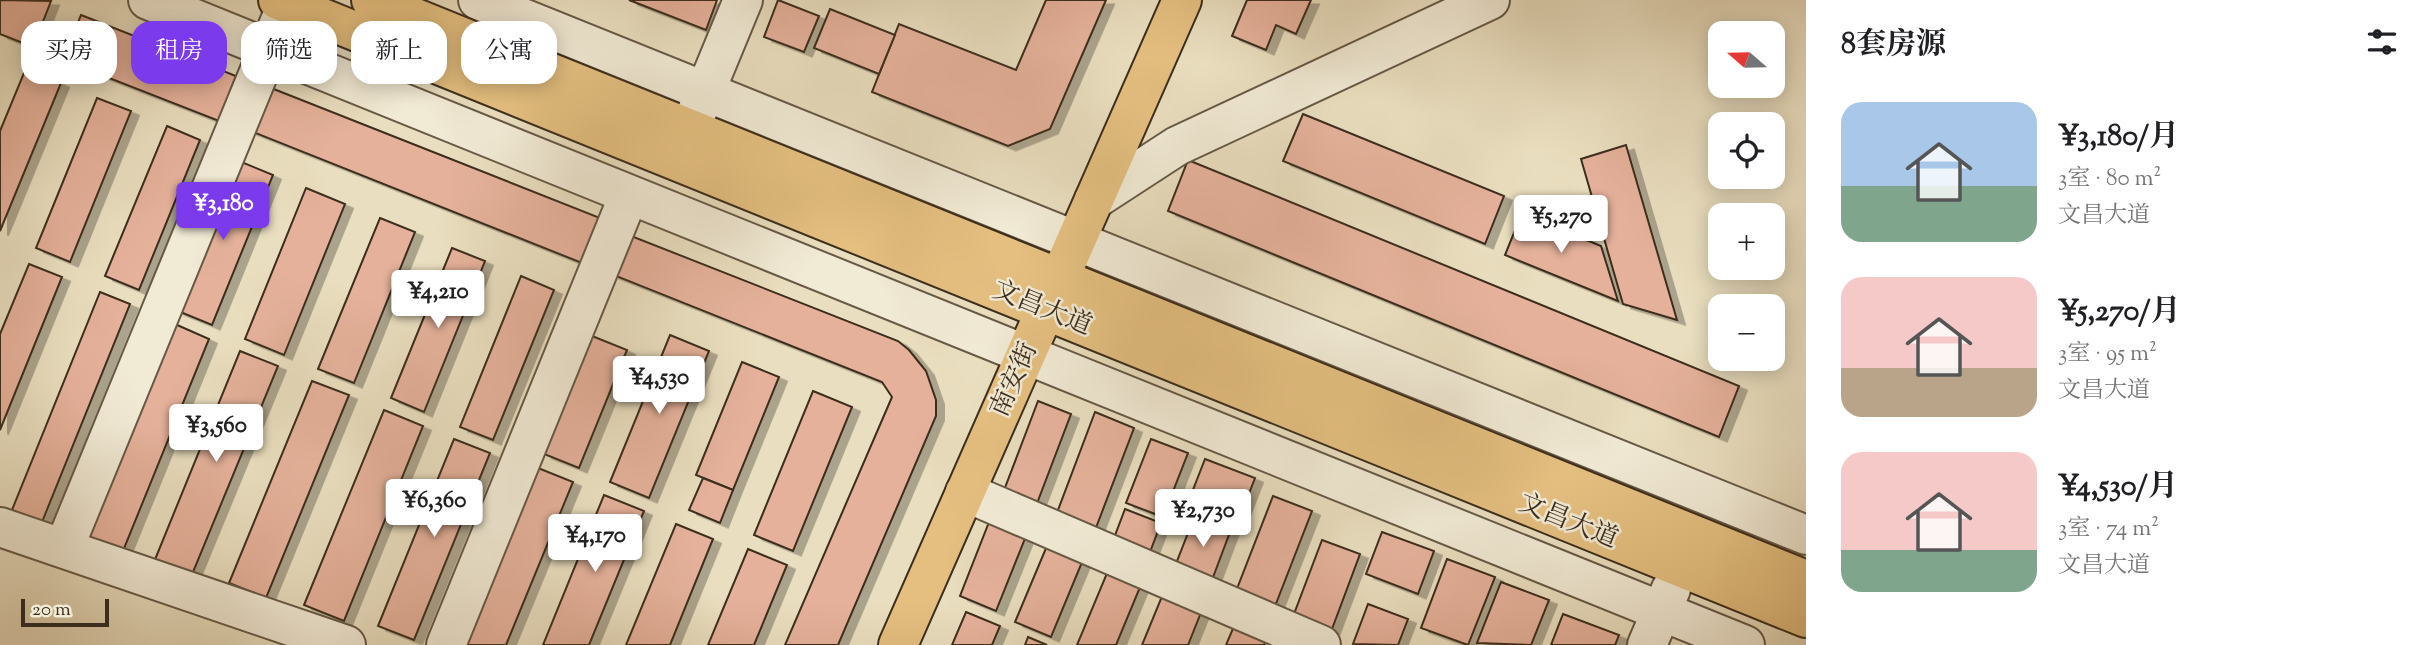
<!DOCTYPE html>
<html lang="zh">
<meta charset="utf-8">
<style>
body{margin:0;font-family:"Sorts Mill Goudy","Noto Serif SC",serif;background:#f6f6f6;color:#202124;height:100vh;display:flex;flex-direction:column;font-size:26px;white-space:nowrap}
*{box-sizing:border-box;margin:0}
p{font-size:23px;color:#757577}
.icon{flex:none;width:38px;height:38px;fill:none;stroke:currentColor;stroke-width:2;stroke-linecap:round;stroke-linejoin:round}
.map{position:relative;flex:1;overflow:hidden}
.sheet{display:flex;flex-direction:column;background:#fff;width:630px}
.sheet>*{flex:none}
.top-card{position:absolute;left:21px;top:21px;width:665px;height:63px;display:flex;gap:14px}
.needle{width:46px;rotate:290deg}
.buttons{position:absolute;left:1708px;top:21px;display:grid;gap:14px}
.buttons a{display:grid;place-items:center;width:77px;height:77px;border-radius:14px;background:#fff;box-shadow:0 4px 18px #0003;font-size:35px}
.scale{position:absolute;left:21px;bottom:18px;width:88px;box-sizing:border-box;padding-left:7px;border:4px solid #3c2d1d;border-top:0;font-size:19px;line-height:24px;white-space:nowrap;color:#3c2d1d;-webkit-text-stroke:5px #f1ead5;paint-order:stroke}
.price{position:absolute;translate:-50% -60px;padding:0 16px;border-radius:7px;background:#fff;color:#222;font-size:23px;line-height:46px;filter:drop-shadow(0 2px 4px #0008)}
.price::after{content:'';position:absolute;left:50%;top:42px;width:21px;height:16px;margin-left:-10px;background:inherit;clip-path:polygon(0 0,100% 0,50% 100%)}
.price.current{background:#7c3aed;color:#fff}
ul{padding:0;list-style:none}
li{display:flex;align-items:center;gap:21px;height:175px;padding:0 35px}
li span{display:grid;place-items:center;flex:none;width:196px;height:140px;border-radius:21px;color:#555}
li>.icon{margin-inline-start:auto}
span .icon{width:84px;height:84px;fill:#fffc;stroke-width:1}
li b{font-size:30px}
h2{display:flex;justify-content:space-between;align-items:center;height:84px;padding:0 35px;font-size:30px}
.pill{padding:0 24px;border-radius:21px;background:#fff;box-shadow:0 4px 18px #0003;font-size:24px;line-height:63px}
.pill.current{background:#7c3aed;color:#fff}
main{display:flex;flex:1;min-height:0}
.map>svg:first-child{display:block}
.building{fill:#e5b19b;stroke:#3c2d1d;stroke-width:2;filter:url(#shadow)}
.lines{fill:none;stroke-linecap:round;stroke-linejoin:round}
.minor-casing{stroke:#675946;stroke-width:42}
.major-casing{stroke:#3c2d1d;stroke-width:42}
.minor{stroke:#f1ead5;stroke-width:38}
.major{stroke:#e4bf80;stroke-width:38}
.labels{text-anchor:middle;dominant-baseline:central;stroke-width:5;stroke-linejoin:round;paint-order:stroke}
.street-label{font-size:26px;fill:#3c2d1d;stroke:#f1ead5}
</style>
<main>
<div class="map">
<svg width="1806" height="645" viewBox="0 0 1806 645">
<defs>
<filter id="shadow"><feDropShadow dx="8" dy="4.5" stdDeviation="0" flood-color="#0004"/></filter>
</defs>
<rect width="100%" height="100%" fill="#e9debf"/>
<filter id="stains"><feTurbulence type="fractalNoise" baseFrequency=".00286" numOctaves="4"/><feColorMatrix values="0 0 0 0 .2 0 0 0 0 .09 0 0 0 0 .02 0 0 0 .5 -.17"/></filter>
<radialGradient id="worn" r=".72"><stop offset=".6" stop-color="#630" stop-opacity="0"/><stop offset="1" stop-color="#630" stop-opacity=".3"/></radialGradient>
<g class="building">
<path d="M0 0 51 1 33 47 0 34Z"/>
<path d="M629 0H717L706 30Z"/>
<path d="M778 0 819 16 804 52 764 37Z"/>
<path d="M1046 0H1106L1050 129 1008 146 872 92 899 24 1016 70Z"/>
<path d="M1247 0H1311L1296 34 1276 25 1266 50 1232 36Z"/>
<path d="M830 9 895 35 879 74 814 48Z"/>
<path d="M81 15 236 76 219 121 63 60Z"/>
<path d="M26 68 61 83 0 231V131Z"/>
<path d="M261 84 600 218 582 263 243 128Z"/>
<path d="M97 98 131 111 70 262 36 248Z"/>
<path d="M1303 114 1504 196 1485 244 1283 161Z"/>
<path d="M167 126 200 140 139 290 105 276Z"/>
<path d="M1626 145 1677 320 1623 304 1581 159Z"/>
<path d="M234 159 273 175 212 325 173 309Z"/>
<path d="M1188 160 1739 386 1719 437 1168 211Z"/>
<path d="M306 188 345 204 284 355 245 339Z"/>
<path d="M1522 213 1601 246 1618 301 1505 255Z"/>
<path d="M380 218 415 232 354 383 318 369Z"/>
<path d="M626 234 898 341 909 350 926 371 936 400V416L838 645H785L892 397 882 382 611 274Z"/>
<path d="M452 248 485 261 424 412 391 398Z"/>
<path d="M29 264 62 277 0 430V334Z"/>
<path d="M521 276 554 290 493 440 460 427Z"/>
<path d="M100 292 130 304 42 522 12 510Z"/>
<path d="M168 321 209 339 123 551 81 534Z"/>
<path d="M670 335 709 351 649 498 610 482Z"/>
<path d="M592 336 627 350 579 468 544 454Z"/>
<path d="M240 351 278 366 191 577 154 562Z"/>
<path d="M742 362 779 377 733 490 696 475Z"/>
<path d="M312 381 349 395 266 598 229 583Z"/>
<path d="M813 391 852 407 793 551 754 535Z"/>
<path d="M1038 401 1071 414 1036 506 1003 493Z"/>
<path d="M384 410 423 426 344 621 304 605Z"/>
<path d="M1095 412 1134 428 1094 533 1055 518Z"/>
<path d="M454 439 490 453 414 640 378 626Z"/>
<path d="M1151 439 1188 453 1163 517 1126 503Z"/>
<path d="M1205 459 1255 478 1241 514 1191 495Z"/>
<path d="M538 468 573 482 506 645H466Z"/>
<path d="M703 478 733 490 720 523 689 510Z"/>
<path d="M604 495 644 511 589 645H543Z"/>
<path d="M1273 496 1312 511 1272 614 1233 599Z"/>
<path d="M1125 509 1161 523 1147 560 1111 546Z"/>
<path d="M1197 510 1233 524 1209 588 1172 574Z"/>
<path d="M991 517 1028 531 996 611 960 596Z"/>
<path d="M676 524 713 539 670 645H626Z"/>
<path d="M1382 532 1434 551 1418 594 1366 574Z"/>
<path d="M1322 540 1360 554 1329 637 1291 622Z"/>
<path d="M1049 541 1085 555 1051 637 1015 622Z"/>
<path d="M748 549 787 565 754 645H708Z"/>
<path d="M1447 559 1495 577 1468 645 1421 628Z"/>
<path d="M1110 566 1143 580 1116 645H1077Z"/>
<path d="M1501 582 1549 600 1531 645 1477 643Z"/>
<path d="M1165 589 1204 605 1188 645H1142Z"/>
<path d="M1368 604 1408 619 1398 645 1353 644Z"/>
<path d="M966 612 1000 626 992 645H952Z"/>
<path d="M1563 614 1619 635 1615 645H1551Z"/>
<path d="M1237 619 1269 632 1264 645H1226Z"/>
<path d="M1028 637 1047 645H1025Z"/>
</g>
<g class="lines">
<defs>
<g id="minor">
<path d="M148 0 1745 645"/>
<path d="M478 0 1806 535"/>
<path d="M696 114 743 0"/>
<path d="M1094 200 1177 146 1490 0"/>
<path d="M965 492 1321 645"/>
<path d="M0 527 346 645"/>
<path d="M64 548 287 4"/>
<path d="M446 645 629 195"/>
<path d="M1647 645 1671 589"/>
</g>
<g id="major">
<path d="M278 0 1806 618"/>
<path d="M371 0 1806 580"/>
<path d="M898 645 1182 0"/>
</g>
</defs>
<use href="#minor" class="minor-casing"/>
<use href="#major" class="major-casing"/>
<use href="#minor" class="minor"/>
<use href="#major" class="major"/>
</g>
<g class="labels">
<g class="street-label">
<text transform="translate(1042 309) rotate(22)">文昌大道</text>
<text transform="translate(1015 380) rotate(-66)">南安街</text>
<text transform="translate(1568 522) rotate(22)">文昌大道</text>
</g>
</g>
<rect width="100%" height="100%" filter="url(#stains)"/>
<rect width="100%" height="100%" fill="url(#worn)"/>
</svg>
<div class="buttons">
<a><svg class="needle" viewBox="-14 -14 28 28"><path d="M0-13l5 13h-10z" fill="#e53935"/><path d="M0 13l5-13h-10z" fill="#757577"/></svg></a>
<a><svg class="icon" aria-label="locate" viewBox="0 0 24 24"><circle cx="12" cy="12" r="6"/><path d="M12 2v4M12 18v4M2 12h4M18 12h4"/></svg></a>
<a>+</a>
<a>−</a>
</div>
<div class="scale">20 m</div>
<b class="price current" style="left:223px;top:242px">¥3,180</b>
<b class="price" style="left:1561px;top:255px">¥5,270</b>
<b class="price" style="left:438px;top:330px">¥4,210</b>
<b class="price" style="left:659px;top:416px">¥4,530</b>
<b class="price" style="left:216px;top:464px">¥3,560</b>
<b class="price" style="left:434px;top:539px">¥6,360</b>
<b class="price" style="left:1203px;top:549px">¥2,730</b>
<b class="price" style="left:595px;top:574px">¥4,170</b>
<div class="top-card">
<a class="pill">买房</a>
<a class="pill current">租房</a>
<a class="pill">筛选</a>
<a class="pill">新上</a>
<a class="pill">公寓</a>
</div>
</div>
<section class="sheet">
<h2>8套房源<svg class="icon" aria-label="filters" viewBox="0 0 24 24"><path d="M4 7h16M4 17h16"/><circle cx="9" cy="7" r="2"/><circle cx="15" cy="17" r="2"/></svg></h2>
<ul>
<li><span style="background:linear-gradient(#a9c7e8 60%,#7fa58c 0)"><svg class="icon" aria-label="home" viewBox="0 0 24 24"><path d="M3 11l9-7 9 7M6 9v11h12V9"/></svg></span><div><b>¥3,180/月</b><p>3室 · 80 m²</p><p>文昌大道</p></div></li>
<li><span style="background:linear-gradient(#f6c9c9 65%,#b9a48a 0)"><svg class="icon" aria-label="home" viewBox="0 0 24 24"><path d="M3 11l9-7 9 7M6 9v11h12V9"/></svg></span><div><b>¥5,270/月</b><p>3室 · 95 m²</p><p>文昌大道</p></div></li>
<li><span style="background:linear-gradient(#f6c9c9 70%,#7fa58c 0)"><svg class="icon" aria-label="home" viewBox="0 0 24 24"><path d="M3 11l9-7 9 7M6 9v11h12V9"/></svg></span><div><b>¥4,530/月</b><p>3室 · 74 m²</p><p>文昌大道</p></div></li>
</ul>
</section>
</main>
